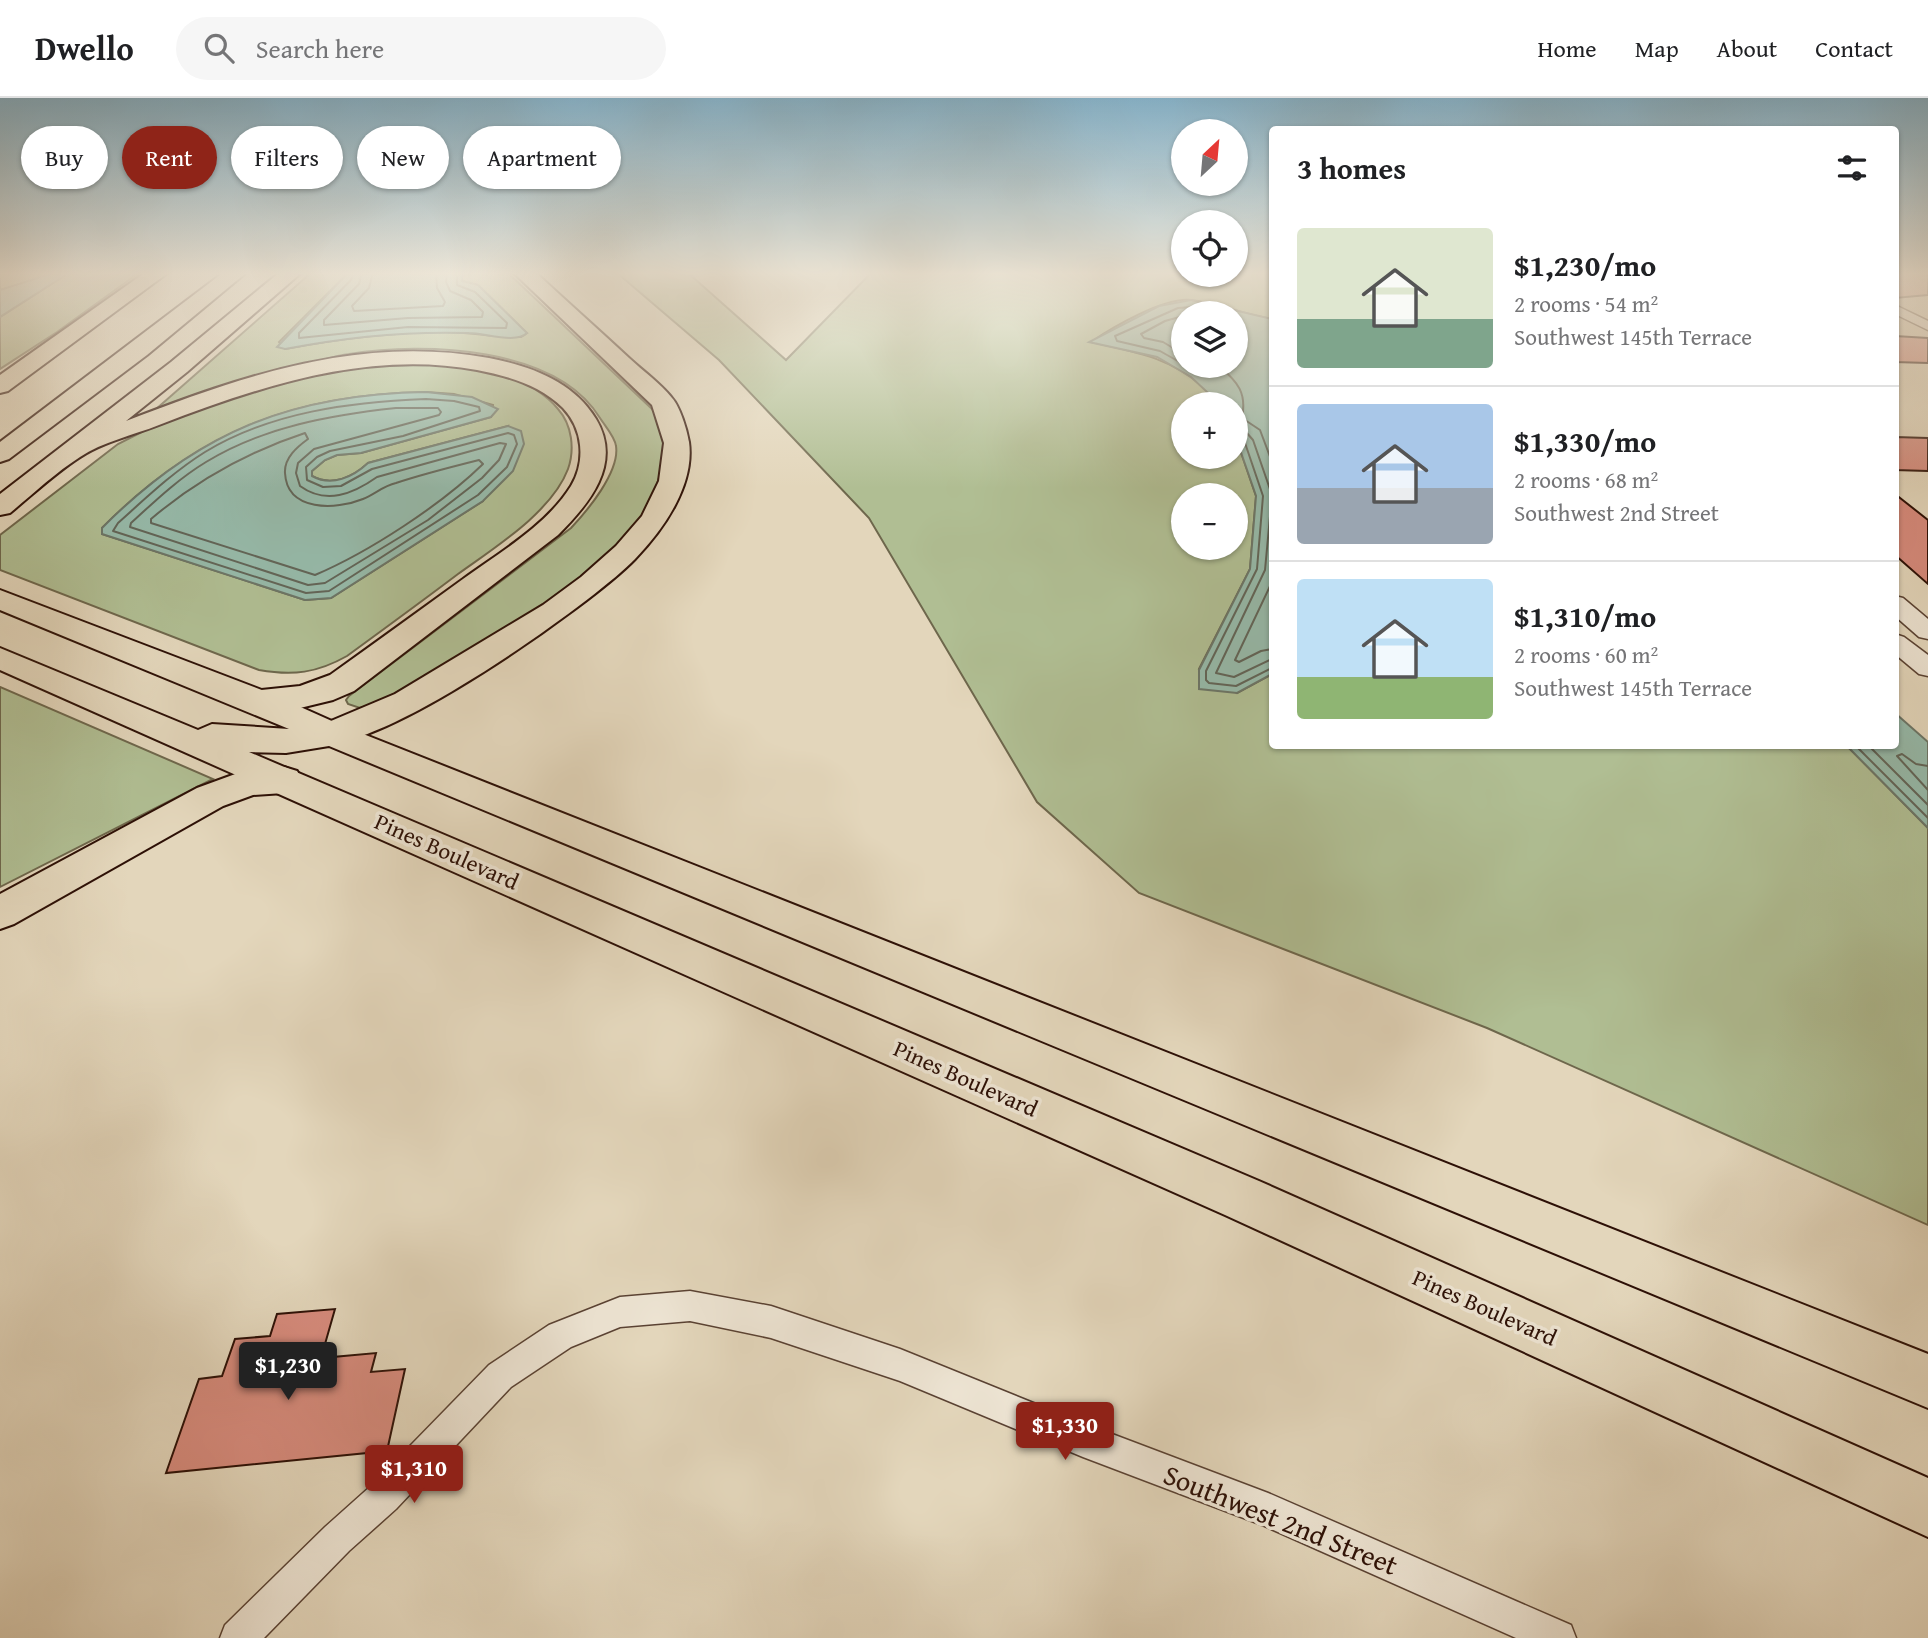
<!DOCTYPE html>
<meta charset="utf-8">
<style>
body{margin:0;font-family:"Gentium Book Plus",serif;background:#f6f6f6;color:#202124;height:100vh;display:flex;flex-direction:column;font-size:26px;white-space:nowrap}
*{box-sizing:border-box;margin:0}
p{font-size:23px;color:#757577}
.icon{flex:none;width:38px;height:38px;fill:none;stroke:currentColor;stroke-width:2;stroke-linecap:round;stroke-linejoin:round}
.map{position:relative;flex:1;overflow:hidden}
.details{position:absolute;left:1269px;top:28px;width:630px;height:623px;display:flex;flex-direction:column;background:#fff;border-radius:7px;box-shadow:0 2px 5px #0004}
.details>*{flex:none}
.banner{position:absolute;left:21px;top:28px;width:665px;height:63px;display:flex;gap:14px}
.needle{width:46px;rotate:26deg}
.buttons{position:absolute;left:1171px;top:21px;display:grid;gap:14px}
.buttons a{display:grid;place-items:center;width:77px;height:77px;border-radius:50%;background:#fff;box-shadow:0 2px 5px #0004;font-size:35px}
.price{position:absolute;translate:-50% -60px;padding:0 16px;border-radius:7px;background:#8f2418;color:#fff;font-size:23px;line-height:46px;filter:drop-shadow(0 2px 4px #0008)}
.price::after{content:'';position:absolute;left:50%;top:42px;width:21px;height:16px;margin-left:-10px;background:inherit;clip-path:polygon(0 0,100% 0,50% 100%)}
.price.selected{background:#222;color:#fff}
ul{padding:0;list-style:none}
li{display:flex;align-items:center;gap:21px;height:175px;padding:0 28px}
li+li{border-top:2px solid #e0e0e0}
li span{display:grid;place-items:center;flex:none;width:196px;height:140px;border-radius:7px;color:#555}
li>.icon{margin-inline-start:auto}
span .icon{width:84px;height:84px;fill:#fffc;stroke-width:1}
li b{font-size:30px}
h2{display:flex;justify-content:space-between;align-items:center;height:84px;padding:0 28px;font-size:30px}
.chip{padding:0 24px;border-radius:32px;background:#fff;box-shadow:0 2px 5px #0004;font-size:24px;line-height:63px}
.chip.selected{background:#8f2418;color:#fff}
header{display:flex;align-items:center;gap:42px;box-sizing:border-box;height:98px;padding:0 35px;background:#fff;border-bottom:2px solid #e0e0e0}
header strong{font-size:33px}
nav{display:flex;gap:38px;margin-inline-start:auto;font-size:24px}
.search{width:490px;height:63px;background:#f6f6f6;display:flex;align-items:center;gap:18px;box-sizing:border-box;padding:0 24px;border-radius:38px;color:#757577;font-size:26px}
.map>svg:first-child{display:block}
.green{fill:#b0be93;stroke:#6e674c;stroke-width:2;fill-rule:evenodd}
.water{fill:#96baaa;stroke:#6c7668;stroke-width:2;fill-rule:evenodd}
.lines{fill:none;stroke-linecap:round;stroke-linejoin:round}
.shore{stroke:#626558;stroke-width:2}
.building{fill:#d78b7d;stroke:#2d1006;stroke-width:2}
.minor-casing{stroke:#5a4233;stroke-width:3}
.tertiary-casing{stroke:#5a4233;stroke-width:3}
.trunk-casing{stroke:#2d1006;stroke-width:4}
.motorway-casing{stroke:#2d1006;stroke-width:4}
.minor{fill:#ede4d3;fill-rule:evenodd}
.tertiary{fill:#ede4d3;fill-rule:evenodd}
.trunk{fill:#e3d6bb;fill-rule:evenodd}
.motorway{fill:#e3d6bb;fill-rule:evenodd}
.labels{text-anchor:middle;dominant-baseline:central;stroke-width:7;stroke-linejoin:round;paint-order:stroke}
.street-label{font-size:23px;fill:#2d1006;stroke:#ede4d3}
.near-street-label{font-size:28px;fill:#2d1006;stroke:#ede4d3}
</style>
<header>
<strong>Dwello</strong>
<div class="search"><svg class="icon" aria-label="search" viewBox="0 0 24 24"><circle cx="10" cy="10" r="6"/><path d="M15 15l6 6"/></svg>Search here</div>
<nav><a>Home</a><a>Map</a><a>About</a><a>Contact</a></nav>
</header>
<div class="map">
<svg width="1928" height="1540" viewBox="0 0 1928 1540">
<rect width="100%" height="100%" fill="#e3d6bb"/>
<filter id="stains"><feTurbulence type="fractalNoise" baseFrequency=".00286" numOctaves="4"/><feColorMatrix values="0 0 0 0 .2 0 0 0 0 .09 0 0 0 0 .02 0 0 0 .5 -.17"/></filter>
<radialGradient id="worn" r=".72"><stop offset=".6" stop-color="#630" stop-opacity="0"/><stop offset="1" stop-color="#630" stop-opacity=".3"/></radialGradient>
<g class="green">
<path d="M5 174H61L0 192V176Z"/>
<path d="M61 174H140L57 234 0 271V219L64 178Z"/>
<path d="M312 174H349L279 244 285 251C338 241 392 234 446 234 471 234 496 240 521 239L527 235 478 187 462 183 461 179 467 174H507L652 311C664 328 666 346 662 367 646 460 518 527 441 569 416 583 388 602 360 610L348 606 346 602 349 598 571 430C587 413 620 374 616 348 615 339 605 328 600 320 556 248 424 244 349 256 333 258 318 264 302 267 252 278 202 292 155 312Z"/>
<path d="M616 174H687L786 262 872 174H1183V177H1236V174H1272V221C1245 217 1218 205 1191 202 1164 199 1113 229 1091 244 1133 254 1167 258 1201 287 1208 293 1216 298 1220 306H1183V359H1236V340L1256 398 1250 471 1199 571 1237 595 1272 576V648H1847L1928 730V1127L1487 930 1139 795 1037 704 869 420 719 262ZM1183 397H1236V450H1183Z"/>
<path d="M399 266C450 267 523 268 558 311 572 327 575 351 568 371 552 414 494 450 458 476 421 504 384 531 347 558 317 575 293 578 259 572L0 472V437L118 346 187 311 332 271ZM426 294 454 296 493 307 491 319 361 355 337 357 325 362 312 373V378C332 389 353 379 368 365L508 328 483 403 331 500 305 502 102 436V430C196 335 293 296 426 294Z"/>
<path d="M0 589 213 681 0 789Z"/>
</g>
<g class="water">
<path d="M56 174 64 175V178L0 219V192Z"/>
<path d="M349 174H467L462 179V183L478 187 527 235C516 246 485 235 469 235 407 233 346 239 285 251L277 249Z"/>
<path d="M1191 202 1272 221V576L1237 595 1199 591V572L1250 471 1256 398 1236 340V306H1220L1191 279 1157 259 1089 244 1159 208ZM1183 215H1236V268H1183Z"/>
<path d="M426 294 472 299 498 311 491 319 361 355 337 357 325 362 312 373V378C332 389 353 379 368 365L508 328 521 333 524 346 513 373 483 403 331 500 305 502 102 436V430C197 334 292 296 426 294Z"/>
<path d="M1895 615 1928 644V730L1847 648H1895Z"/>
</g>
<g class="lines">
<g class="shore">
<path d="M354 174 351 182 299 235V240L408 229 506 230 507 225 475 194 457 187V174"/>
<path d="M362 174 359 186 324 222V227L408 220 482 219 483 214 471 202 450 193 446 184 447 174"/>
<path d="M373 174 369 190 352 208 354 213 443 208 445 204 437 190 436 174"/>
<path d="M1183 218 1165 223 1141 236 1144 240 1163 244 1183 256"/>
<path d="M1183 266 1160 253 1117 243 1115 238 1178 210 1191 209 1216 215"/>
<path d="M1219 268C1238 284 1247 295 1242 320L1260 332 1272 364"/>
<path d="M426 301 454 303 479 309 480 313 403 338 330 353 317 359 306 369 307 382 323 389 341 388 372 371 508 335 514 337 517 346 507 369 478 397 329 493 306 495 113 433 118 425C146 400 173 374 205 354 271 314 350 304 426 301Z"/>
<path d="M396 310H438L441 314 439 317 314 351 298 365 296 375 300 388C326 407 353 396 377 379L500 345 506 346 499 362 482 380 428 422 325 485 308 487 130 429 131 425C155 403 178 381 206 364 263 329 331 317 396 310Z"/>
<path d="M1236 332 1246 334 1253 342 1272 397 1265 472 1216 575 1234 579 1272 561"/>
<path d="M305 335 308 341C297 349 284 360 285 375 287 414 336 412 363 401 375 396 383 388 396 385 423 376 451 369 479 362L483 366C441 407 369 454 315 477L151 425V421C198 381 247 354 305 335Z"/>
<path d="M1236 340 1245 345 1263 398 1257 471 1206 573V582L1209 585 1236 588 1272 570"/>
<path d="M1272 484 1235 562 1239 564 1261 553 1272 551"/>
<path d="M1856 648 1928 720"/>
<path d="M1869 648 1928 707"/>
<path d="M1928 668 1916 666 1902 656 1897 658 1928 692"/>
</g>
</g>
<g class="building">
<path d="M1895 174H1928V197L1895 200Z"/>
<path d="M1895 238 1928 240V265L1895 264Z"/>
<path d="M1895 339 1928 340V373L1895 372Z"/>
<path d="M1895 396 1928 422V486L1895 457Z"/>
<path d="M335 1211 321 1260 376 1255 371 1274 405 1271 387 1353 166 1375 199 1281 222 1278 235 1241 270 1238 277 1216Z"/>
</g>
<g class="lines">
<defs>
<g id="minor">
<path d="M1895 207 1928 223V232L1895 216Z"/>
<path d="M690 1193 771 1208 900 1251 1083 1325 1268 1395 1571 1527 1576 1540H1516L1262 1427 1083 1359 900 1283 771 1240 690 1223 620 1229 571 1249 511 1289 396 1411 349 1453 264 1540H220L225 1527 325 1429 372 1387 489 1267 549 1227 620 1199Z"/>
</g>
<g id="tertiary">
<path d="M1895 498 1903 500 1928 521V541L1919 539 1895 518Z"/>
<path d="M1895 536 1904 539 1928 557V578L1919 576 1895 556Z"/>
</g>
<path id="trunk" d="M0 492 267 594 343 628 1928 1256V1310L329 648 286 655 249 654 1259 1083 1928 1380V1439L1225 1117 0 572V550L198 632 212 626 289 631 0 512Z"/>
<g id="motorway">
<path d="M146 174H169L8 293 0 295V277Z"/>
<path d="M224 174H247L147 257 9 361 0 364V344Z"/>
<path d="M280 174H302L187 274 126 323C244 277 361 237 489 260 530 268 573 283 596 321 623 366 589 406 558 437L354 593 333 602 300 610 255 613 243 610 238 602 243 594 300 588 330 577C375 545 419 513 463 481 500 454 546 428 571 388 586 363 583 331 563 310 540 287 508 278 477 272 368 252 260 288 159 327 134 337 102 344 80 359 55 375 33 396 10 415L0 417V396L171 264Z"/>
<path d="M513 174H535C566 203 598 231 629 260 643 273 660 285 672 300 680 309 687 332 689 344 695 387 663 432 635 461 593 505 374 660 319 644L314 636 319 628 395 596 543 507 581 479 616 448 642 418 659 383 664 345 652 307Z"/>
<path d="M284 669 297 673 302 682 297 691 284 695 253 697 223 708 14 826 0 831V796L197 690 249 671Z"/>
</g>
</defs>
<use href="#minor" class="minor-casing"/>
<use href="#tertiary" class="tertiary-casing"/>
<use href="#trunk" class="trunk-casing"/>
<use href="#motorway" class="motorway-casing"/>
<use href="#minor" class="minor"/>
<use href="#tertiary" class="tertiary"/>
<use href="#trunk" class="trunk"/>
<use href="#motorway" class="motorway"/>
</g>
<linearGradient id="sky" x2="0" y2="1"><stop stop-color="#87b6cf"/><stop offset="0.45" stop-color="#f2ede0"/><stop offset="1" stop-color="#f2ede0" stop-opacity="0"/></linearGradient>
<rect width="1928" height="390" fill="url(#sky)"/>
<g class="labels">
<g class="street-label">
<text transform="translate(447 753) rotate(24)">Pines Boulevard</text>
<text transform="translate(966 980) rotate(24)">Pines Boulevard</text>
<text transform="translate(1485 1209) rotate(24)">Pines Boulevard</text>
</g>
<g class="near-street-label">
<text transform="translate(1281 1421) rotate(22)">Southwest 2nd Street</text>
</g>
</g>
<rect width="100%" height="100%" filter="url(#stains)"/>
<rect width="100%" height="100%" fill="url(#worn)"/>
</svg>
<div class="buttons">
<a><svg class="needle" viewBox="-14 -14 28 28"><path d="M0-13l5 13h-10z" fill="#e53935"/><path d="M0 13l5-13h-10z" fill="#757577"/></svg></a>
<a><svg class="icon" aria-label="locate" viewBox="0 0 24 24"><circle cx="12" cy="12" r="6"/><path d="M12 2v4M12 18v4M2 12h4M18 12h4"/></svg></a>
<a><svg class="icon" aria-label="layers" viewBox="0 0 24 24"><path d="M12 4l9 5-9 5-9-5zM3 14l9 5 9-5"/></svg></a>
<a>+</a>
<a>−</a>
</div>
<b class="price selected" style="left:288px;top:1304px">$1,230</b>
<b class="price" style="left:1065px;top:1364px">$1,330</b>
<b class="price" style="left:414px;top:1407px">$1,310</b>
<div class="banner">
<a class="chip">Buy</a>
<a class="chip selected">Rent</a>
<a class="chip">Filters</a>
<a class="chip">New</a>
<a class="chip">Apartment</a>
</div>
<section class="details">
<h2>3 homes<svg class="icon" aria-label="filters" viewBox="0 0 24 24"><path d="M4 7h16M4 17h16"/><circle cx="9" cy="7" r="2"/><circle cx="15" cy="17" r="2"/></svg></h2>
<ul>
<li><span style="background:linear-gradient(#dfe7d0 65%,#7fa58c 0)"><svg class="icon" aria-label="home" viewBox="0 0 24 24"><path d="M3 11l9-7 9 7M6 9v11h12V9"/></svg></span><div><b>$1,230/mo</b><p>2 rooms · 54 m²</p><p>Southwest 145th Terrace</p></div></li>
<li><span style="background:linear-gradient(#a9c7e8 60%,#9aa5b1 0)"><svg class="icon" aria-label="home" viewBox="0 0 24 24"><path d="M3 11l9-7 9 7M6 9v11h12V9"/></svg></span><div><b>$1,330/mo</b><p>2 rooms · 68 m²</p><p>Southwest 2nd Street</p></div></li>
<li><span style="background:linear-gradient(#bfe0f5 70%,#8fb573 0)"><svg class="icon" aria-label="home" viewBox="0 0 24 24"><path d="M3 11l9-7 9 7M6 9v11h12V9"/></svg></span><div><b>$1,310/mo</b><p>2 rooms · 60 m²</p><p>Southwest 145th Terrace</p></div></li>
</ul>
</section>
</div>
